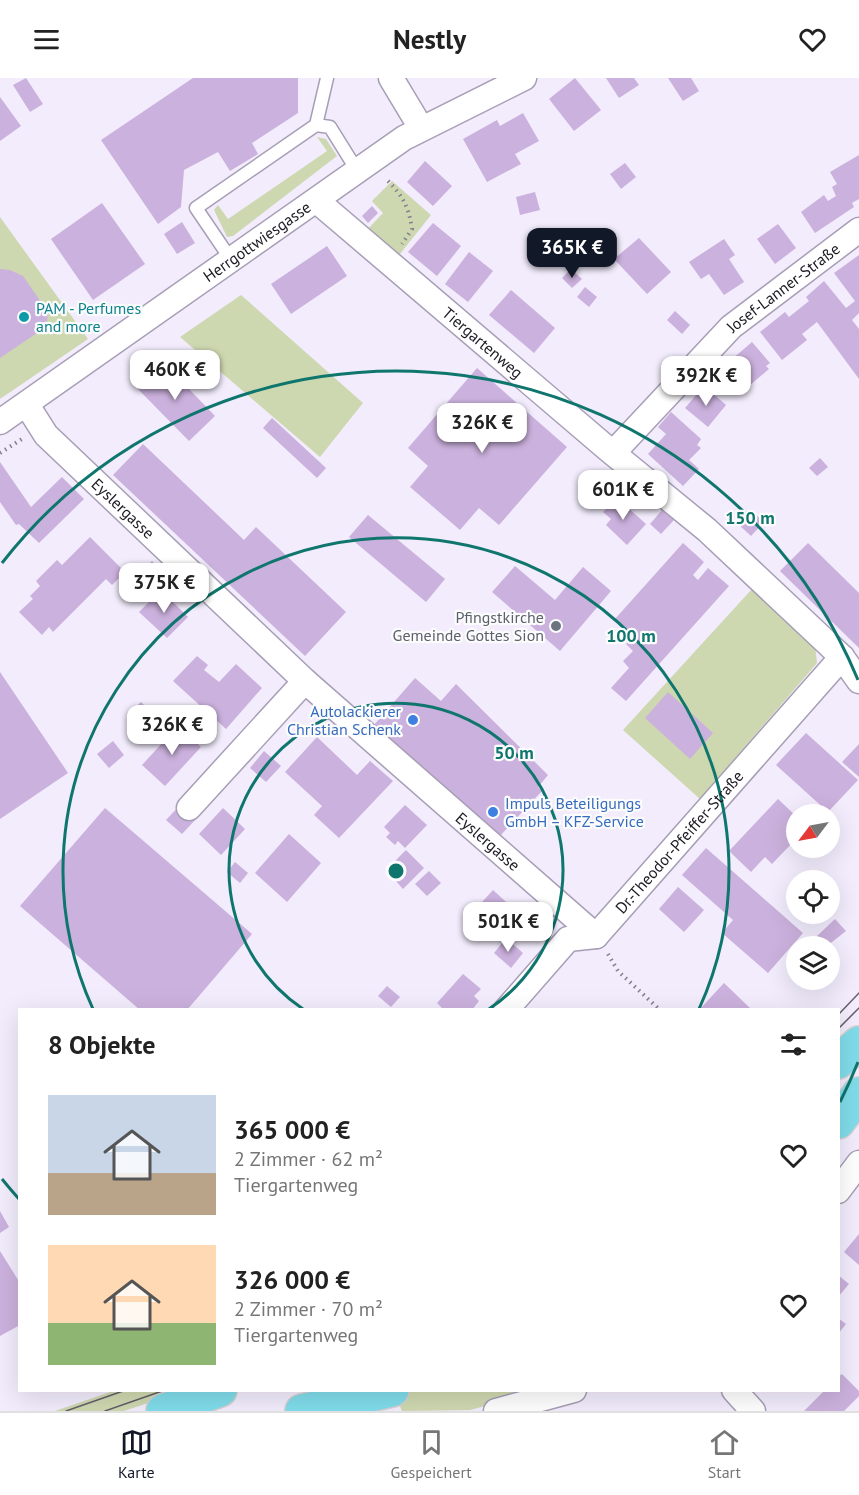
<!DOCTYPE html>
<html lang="de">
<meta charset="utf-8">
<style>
body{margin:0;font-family:"PT Sans",sans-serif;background:#f2f2f2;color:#222;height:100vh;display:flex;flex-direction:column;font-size:22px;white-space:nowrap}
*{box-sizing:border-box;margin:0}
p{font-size:20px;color:#767676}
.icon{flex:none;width:33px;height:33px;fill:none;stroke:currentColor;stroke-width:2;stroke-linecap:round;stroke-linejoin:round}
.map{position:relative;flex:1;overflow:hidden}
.panel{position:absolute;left:18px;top:930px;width:822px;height:384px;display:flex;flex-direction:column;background:#fff;border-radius:0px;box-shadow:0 6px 24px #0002}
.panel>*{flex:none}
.needle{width:39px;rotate:238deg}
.buttons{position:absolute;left:786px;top:726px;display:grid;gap:12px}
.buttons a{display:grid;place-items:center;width:54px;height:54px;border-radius:50%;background:#fff;box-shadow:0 6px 24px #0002;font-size:30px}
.price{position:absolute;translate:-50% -51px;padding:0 14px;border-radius:12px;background:#fff;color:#222;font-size:20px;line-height:39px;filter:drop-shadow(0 2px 3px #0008)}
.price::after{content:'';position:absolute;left:50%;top:36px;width:18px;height:14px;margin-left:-9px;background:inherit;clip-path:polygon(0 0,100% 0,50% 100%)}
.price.current{background:#111827;color:#fff}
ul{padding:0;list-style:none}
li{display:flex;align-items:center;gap:18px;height:150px;padding:0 30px}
li span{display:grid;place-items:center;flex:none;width:168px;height:120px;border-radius:0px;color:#555}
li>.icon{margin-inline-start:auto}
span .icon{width:72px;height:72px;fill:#fffc;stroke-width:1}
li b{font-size:26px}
h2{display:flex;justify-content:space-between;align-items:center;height:72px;padding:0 30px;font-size:26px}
header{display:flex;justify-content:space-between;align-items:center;height:78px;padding:0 30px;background:#fff;font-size:27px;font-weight:600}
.menu{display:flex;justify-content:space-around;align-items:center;height:84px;border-top:2px solid #e0e0e0;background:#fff;font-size:16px;color:#767676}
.menu a{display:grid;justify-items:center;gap:3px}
.menu .current{color:#111827}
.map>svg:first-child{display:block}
.green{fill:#ced8b0}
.building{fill:#cbb1dd}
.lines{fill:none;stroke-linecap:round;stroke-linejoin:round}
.lane-casing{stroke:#a79eb6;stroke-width:15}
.street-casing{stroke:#a79eb6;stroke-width:27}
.primary-casing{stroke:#d2d1d3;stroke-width:36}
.path{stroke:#85808d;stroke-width:4;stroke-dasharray:1.5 4.5;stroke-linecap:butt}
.lane{stroke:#fff;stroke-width:12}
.street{stroke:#fff;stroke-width:24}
.primary{stroke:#80dcea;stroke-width:33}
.tram{stroke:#635f6a;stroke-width:1.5}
.ring{fill:none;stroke:#0f766e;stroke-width:3}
.culture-dot{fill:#0f9aa8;stroke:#fcfcfc;stroke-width:2}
.worship-dot{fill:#6b7280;stroke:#fcfcfc;stroke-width:2}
.shop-dot{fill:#3f7fe0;stroke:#fcfcfc;stroke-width:2}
.labels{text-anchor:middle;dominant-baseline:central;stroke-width:4.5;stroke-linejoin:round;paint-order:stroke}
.street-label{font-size:16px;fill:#1d1922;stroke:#fcfcfc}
.culture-label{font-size:16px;fill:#0d838f;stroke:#fcfcfc;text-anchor:start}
.worship-label{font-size:16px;fill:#5b616d;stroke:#fcfcfc;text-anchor:end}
.shop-label{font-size:16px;fill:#366cbe;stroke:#fcfcfc;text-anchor:end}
.centre{fill:#0f766e;stroke:#fcfcfc;stroke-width:3}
.ring-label{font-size:18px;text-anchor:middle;font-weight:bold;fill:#0f766e;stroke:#fcfcfc;stroke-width:4.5;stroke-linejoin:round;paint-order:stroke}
</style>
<header><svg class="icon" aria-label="menu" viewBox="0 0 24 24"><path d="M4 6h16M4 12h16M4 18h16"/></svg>Nestly<svg class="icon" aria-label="heart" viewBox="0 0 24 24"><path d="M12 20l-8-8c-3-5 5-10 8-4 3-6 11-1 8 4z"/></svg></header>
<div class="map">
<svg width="859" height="1333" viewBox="0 0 859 1333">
<rect width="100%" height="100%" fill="#f2ecfc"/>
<g class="green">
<path d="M317 59 326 61 337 78 233 158 227 159 214 132 218 127 228 141 327 73Z"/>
<path d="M392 103 431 137 396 181 365 154 383 135 372 123Z"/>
<path d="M0 139 88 261 0 321Z"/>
<path d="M241 217 363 325 320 379 180 259Z"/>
<path d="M752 511 815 567 817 585 700 721 623 652Z"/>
<path d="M113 1313H184L124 1333H55Z"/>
<path d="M410 1313H540L470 1332 402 1333 398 1323 403 1315Z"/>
</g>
<g class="building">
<path d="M26 0 43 26 30 34 13 7Z"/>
<path d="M193 0H298V35L252 65 258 76 230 93 218 74 184 92 181 129 158 146 101 62Z"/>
<path d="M575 0 601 32 574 53 549 21Z"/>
<path d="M606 0H634L639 7 619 20Z"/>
<path d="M668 0H691L699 13 683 23Z"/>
<path d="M0 19 21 48 0 63Z"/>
<path d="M523 35 539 63 515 76 521 86 487 104 463 61 497 42 500 48Z"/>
<path d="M859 77V121L852 125 854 129 815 155 801 134 824 117 828 123 836 118 832 109 837 106 830 94Z"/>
<path d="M425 83 452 108 433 128 407 104Z"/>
<path d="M625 85 636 99 621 111 610 96Z"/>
<path d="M535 114 540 132 520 137 516 119Z"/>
<path d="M102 125 145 186 93 222 51 161Z"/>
<path d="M372 128 378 135 368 145 362 138Z"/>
<path d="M182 144 195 165 177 176 164 156Z"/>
<path d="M433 145 461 168 437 198 408 174Z"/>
<path d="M778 146 796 170 775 186 757 161Z"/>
<path d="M573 160 581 168 568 180 561 171Z"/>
<path d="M639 160 671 194 647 216 614 181Z"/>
<path d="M724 161 735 177 729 181 744 204 724 217 709 196 701 201 689 184Z"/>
<path d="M327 168 347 198 291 236 271 206Z"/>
<path d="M469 174 493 193 468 224 445 206Z"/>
<path d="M859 177V235L852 242 859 251V301L817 244 802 256 807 262 782 282 760 254 785 234 789 239 809 223 806 219 824 203 846 230 855 223 834 195Z"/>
<path d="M0 191 10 192 23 198 48 234 47 244 40 253 0 280Z"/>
<path d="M571 191 582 201 572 210 562 200Z"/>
<path d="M585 209 597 219 589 229 577 219Z"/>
<path d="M511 212 555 250 534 275 489 237Z"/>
<path d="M675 233 690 247 682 256 667 242Z"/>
<path d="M752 264 770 285 766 288 769 291 744 312 724 288Z"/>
<path d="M162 283 215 338 189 363 136 309Z"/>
<path d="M477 290 567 369 499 447 479 430 460 452 410 409 428 388 408 370Z"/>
<path d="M704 308 726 327 708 349 685 330Z"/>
<path d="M671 334 701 361 697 367 701 370 689 382 699 391 683 408 648 376 666 356 658 349Z"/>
<path d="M272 340 326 390 317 400 263 350Z"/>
<path d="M143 366 244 462 256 449 346 534 305 578 113 397Z"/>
<path d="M820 380 828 389 817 398 809 390Z"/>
<path d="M0 384 31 429 62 399 84 421 39 465 19 446 16 447 0 424Z"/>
<path d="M617 420 646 446 627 467 606 447 611 441 603 434Z"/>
<path d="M662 432 674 442 661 456 650 446Z"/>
<path d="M751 432 764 444 751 458 738 446Z"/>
<path d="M368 437 445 501 426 524 349 459Z"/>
<path d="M90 459 125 494 112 507 106 501 53 554 49 549 42 557 19 534 33 521 30 518 40 508 36 503 57 482 62 487Z"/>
<path d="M683 465 704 484 693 497 698 502 708 490 729 508 626 623 611 610 629 590 623 583 633 573 626 566 633 558 615 541Z"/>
<path d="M808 465 859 515V570L780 493Z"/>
<path d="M152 483 163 495 142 515 131 504Z"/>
<path d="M515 488 555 522 583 489 611 513 560 573 492 514Z"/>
<path d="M161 512 188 539 167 560 139 534Z"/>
<path d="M197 578 208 587 204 592 219 604 236 586 262 610 226 651 173 603Z"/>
<path d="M0 594 68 695 0 741Z"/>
<path d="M415 600 441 623 456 606 548 697 538 709 542 713 499 759 374 647Z"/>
<path d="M668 614 713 655 690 681 645 640Z"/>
<path d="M141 624 153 636 141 647 129 635Z"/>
<path d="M178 648 201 669 165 708 142 687Z"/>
<path d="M806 655 858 702 828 734 776 687Z"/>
<path d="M317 659 357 697 370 683 393 703 339 760 314 737 322 728 285 694Z"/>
<path d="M113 663 124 677 109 690 97 676Z"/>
<path d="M859 666V699L842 684Z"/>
<path d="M264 673 281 688 266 704 250 690Z"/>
<path d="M778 721 796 738V761L772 786 765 779 751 794 729 773Z"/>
<path d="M181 726 197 740 182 756 166 742Z"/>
<path d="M405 727 427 747 405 770 398 763 395 767 386 759 390 755 384 749Z"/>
<path d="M105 730 252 856 187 932H140L20 828Z"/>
<path d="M223 730 245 751 221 777 199 756Z"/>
<path d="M289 756 321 785 287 824 255 795Z"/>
<path d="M706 770 803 855 768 895 722 855 733 842 682 797Z"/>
<path d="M406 772 424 790 403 811 386 792Z"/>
<path d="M235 784 248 795 240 805 227 794Z"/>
<path d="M429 793 441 805 427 818 415 806Z"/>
<path d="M678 809 704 832 684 854 659 831Z"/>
<path d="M493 812 517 834 495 858 471 836Z"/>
<path d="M835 841 846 853 827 868 817 858Z"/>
<path d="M506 860 523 875 511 890 494 875Z"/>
<path d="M463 896 481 911 474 918 479 923 472 932H444L437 925Z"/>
<path d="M724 905 752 932H699Z"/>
<path d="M387 908 400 919 391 929 378 918Z"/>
<path d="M0 1133 9 1149 0 1155Z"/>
<path d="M859 1156V1187L844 1174Z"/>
<path d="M0 1173 20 1205V1247L0 1258Z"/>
<path d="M838 1197 849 1206 838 1219Z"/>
<path d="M838 1240 846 1246 838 1256Z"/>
<path d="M842 1296 859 1313V1318L844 1333H804L825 1312H838V1299Z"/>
</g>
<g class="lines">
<defs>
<g id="lane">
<path d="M316 47 330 49 358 94"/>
<path d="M232 183 196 130 316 47 327 0"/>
</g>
<g id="street">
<path d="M391 0 421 50"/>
<path id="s1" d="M317 123 609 372 707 452 842 579 859 603"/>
<path id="s2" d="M27 327 46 357 305 603 596 858"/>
<path id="s3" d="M0 344 404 60 524 0"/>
<path id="s4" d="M613 375 731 249 859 152"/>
<path d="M189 730 305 603"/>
<path id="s5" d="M506 932 568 861 596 858 842 579"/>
<path d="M838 1113 859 1085"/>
<path d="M734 1312 753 1333"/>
<path d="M496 1333 574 1312"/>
</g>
<g id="primary">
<path d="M838 984 859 965"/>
<path d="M838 1044 859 1016"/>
<path d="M163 1333 220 1312"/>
<path d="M302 1333 392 1312"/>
</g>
</defs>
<use href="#lane" class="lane-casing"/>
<use href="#street" class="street-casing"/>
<use href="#primary" class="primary-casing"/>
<g class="path">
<path d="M388 103C403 118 409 130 412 151L402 166"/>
<path d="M0 375 22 361"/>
<path d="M608 876 618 893 660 932"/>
</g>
<use href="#lane" class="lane"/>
<use href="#street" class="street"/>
<use href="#primary" class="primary"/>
<g class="tram">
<path d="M838 937 859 915"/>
<path d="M838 951 859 930"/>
<path d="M66 1333 126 1312"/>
<path d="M105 1333 165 1312"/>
</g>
</g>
<g class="ring">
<path d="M303 931A167 167 0 1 1 489 931"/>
<path d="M93 931A333 333 0 1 1 699 931"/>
<path d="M858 984A500 500 0 0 1 840 1024M19 1121A500 500 0 0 1 2 1101M2 485A500 500 0 0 1 858 602"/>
</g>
<circle class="culture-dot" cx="24" cy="239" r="6"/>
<circle class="worship-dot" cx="556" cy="548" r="6"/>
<g class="shop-dot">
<circle cx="413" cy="642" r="6"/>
<circle cx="493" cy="734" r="6"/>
</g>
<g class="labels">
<g class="street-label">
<text stroke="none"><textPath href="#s3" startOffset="314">Herrgottwiesgasse</textPath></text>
<text stroke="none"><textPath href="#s4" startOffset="238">Josef-Lanner-Straße</textPath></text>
<text stroke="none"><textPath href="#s1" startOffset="218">Tiergartenweg</textPath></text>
<text stroke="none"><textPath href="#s2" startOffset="142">Eyslergasse</textPath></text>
<text stroke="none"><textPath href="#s2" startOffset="636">Eyslergasse</textPath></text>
<text stroke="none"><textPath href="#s5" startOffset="248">Dr.-Theodor-Pfeiffer-Straße</textPath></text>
</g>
<g class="culture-label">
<text x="36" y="230">PAM - Perfumes<tspan x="36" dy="18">and more</tspan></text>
</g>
<g class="worship-label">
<text x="544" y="539">Pfingstkirche<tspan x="544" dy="18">Gemeinde Gottes Sion</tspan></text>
</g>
<g class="shop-label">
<text x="401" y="633">Autolackierer<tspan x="401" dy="18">Christian Schenk</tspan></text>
<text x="505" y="725" text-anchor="start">Impuls Beteiligungs<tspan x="505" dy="18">GmbH – KFZ-Service</tspan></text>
</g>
</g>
<circle cx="396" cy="793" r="9" class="centre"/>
<g class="ring-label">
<text x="750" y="446">150 m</text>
<text x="631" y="564">100 m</text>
<text x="514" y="681">50 m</text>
</g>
</svg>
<div class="buttons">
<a><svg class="needle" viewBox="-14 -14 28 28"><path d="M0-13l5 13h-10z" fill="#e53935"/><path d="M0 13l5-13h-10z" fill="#767676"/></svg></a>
<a><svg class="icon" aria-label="locate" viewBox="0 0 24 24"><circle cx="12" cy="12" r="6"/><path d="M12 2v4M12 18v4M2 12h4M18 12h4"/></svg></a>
<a><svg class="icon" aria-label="layers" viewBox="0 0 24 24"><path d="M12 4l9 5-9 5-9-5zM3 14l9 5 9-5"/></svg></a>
</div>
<b class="price current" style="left:572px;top:201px">365K €</b>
<b class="price" style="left:175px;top:323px">460K €</b>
<b class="price" style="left:706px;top:329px">392K €</b>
<b class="price" style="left:482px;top:376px">326K €</b>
<b class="price" style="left:623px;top:443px">601K €</b>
<b class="price" style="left:164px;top:536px">375K €</b>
<b class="price" style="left:172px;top:678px">326K €</b>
<b class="price" style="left:508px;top:875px">501K €</b>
<section class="panel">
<h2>8 Objekte<svg class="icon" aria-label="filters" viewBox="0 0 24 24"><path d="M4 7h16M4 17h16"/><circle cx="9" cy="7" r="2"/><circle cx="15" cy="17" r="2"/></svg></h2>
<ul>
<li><span style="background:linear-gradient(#c9d6e8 65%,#b9a48a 0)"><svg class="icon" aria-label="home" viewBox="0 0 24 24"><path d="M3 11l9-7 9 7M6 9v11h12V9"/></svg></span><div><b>365 000 €</b><p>2 Zimmer · 62 m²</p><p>Tiergartenweg</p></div><svg class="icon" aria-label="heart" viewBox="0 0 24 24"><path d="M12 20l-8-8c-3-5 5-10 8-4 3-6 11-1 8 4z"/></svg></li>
<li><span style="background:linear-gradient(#ffd9b3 65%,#8fb573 0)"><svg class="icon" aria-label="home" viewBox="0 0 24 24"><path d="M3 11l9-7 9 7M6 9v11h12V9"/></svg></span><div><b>326 000 €</b><p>2 Zimmer · 70 m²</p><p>Tiergartenweg</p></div><svg class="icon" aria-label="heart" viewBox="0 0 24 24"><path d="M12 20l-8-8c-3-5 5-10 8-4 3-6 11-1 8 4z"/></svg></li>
</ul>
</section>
</div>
<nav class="menu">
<a class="current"><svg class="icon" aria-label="map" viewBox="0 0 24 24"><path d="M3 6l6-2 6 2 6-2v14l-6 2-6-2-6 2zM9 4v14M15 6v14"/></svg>Karte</a>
<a><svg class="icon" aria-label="saved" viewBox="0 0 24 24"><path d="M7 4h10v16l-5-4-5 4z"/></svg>Gespeichert</a>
<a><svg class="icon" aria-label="home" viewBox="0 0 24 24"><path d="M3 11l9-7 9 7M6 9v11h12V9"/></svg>Start</a>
</nav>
